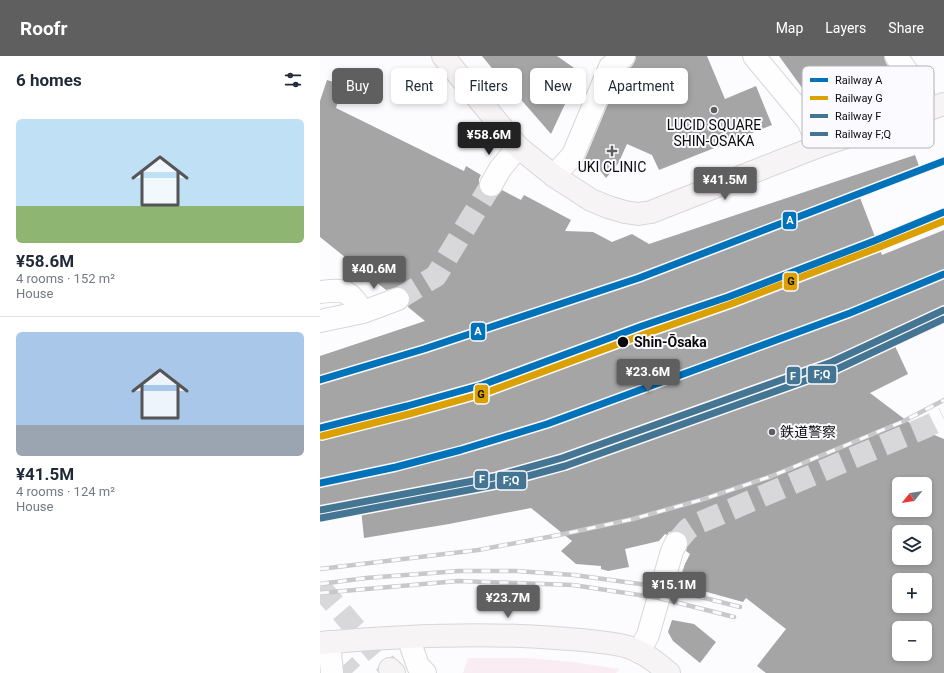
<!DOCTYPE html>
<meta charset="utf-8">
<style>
body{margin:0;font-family:Roboto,"Noto Sans JP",sans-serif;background:#f2f2f3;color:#1f2937;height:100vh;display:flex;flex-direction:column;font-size:15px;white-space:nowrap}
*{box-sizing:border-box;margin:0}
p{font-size:13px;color:#747a83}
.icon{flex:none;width:22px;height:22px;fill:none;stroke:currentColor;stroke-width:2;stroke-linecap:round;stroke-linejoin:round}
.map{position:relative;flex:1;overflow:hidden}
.panel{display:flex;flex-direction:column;background:#fff;width:320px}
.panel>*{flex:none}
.guide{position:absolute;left:12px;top:12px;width:380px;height:36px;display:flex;gap:8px}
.needle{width:26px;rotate:240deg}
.fabs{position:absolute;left:572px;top:421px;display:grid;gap:8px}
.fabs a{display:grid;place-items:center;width:40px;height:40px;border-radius:6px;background:#fff;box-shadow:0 2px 6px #0003;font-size:20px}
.price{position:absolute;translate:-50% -34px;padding:0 9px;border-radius:4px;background:#605f60;color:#fff;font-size:13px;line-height:26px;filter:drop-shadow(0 1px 2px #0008)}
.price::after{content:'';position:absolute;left:50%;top:24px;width:12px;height:9px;margin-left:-6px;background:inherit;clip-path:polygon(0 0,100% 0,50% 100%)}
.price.selected{background:#222;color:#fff}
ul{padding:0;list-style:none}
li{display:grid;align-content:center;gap:8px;height:212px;padding:0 16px}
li+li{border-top:1px solid #e0e1e3}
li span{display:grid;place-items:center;height:124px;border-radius:6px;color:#555}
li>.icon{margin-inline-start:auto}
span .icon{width:72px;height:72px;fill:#fffc;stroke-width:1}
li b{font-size:17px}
h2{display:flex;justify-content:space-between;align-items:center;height:48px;padding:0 16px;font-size:17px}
.chip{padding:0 14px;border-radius:6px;background:#fff;box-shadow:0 2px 6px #0003;font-size:14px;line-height:36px}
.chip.selected{background:#605f60;color:#fff}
header{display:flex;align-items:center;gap:24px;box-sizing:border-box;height:56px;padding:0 20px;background:#605f60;color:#fff}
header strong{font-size:19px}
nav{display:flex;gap:22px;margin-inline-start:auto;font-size:14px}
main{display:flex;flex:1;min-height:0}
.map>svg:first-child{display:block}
.education{fill:#f9edf3}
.building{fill:#a5a5a6;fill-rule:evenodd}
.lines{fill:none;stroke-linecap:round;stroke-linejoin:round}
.street-tunnel{stroke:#d8d7d9;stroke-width:22;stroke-dasharray:22 11;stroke-linecap:butt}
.secondary-tunnel{stroke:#d8d7d9;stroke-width:22;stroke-dasharray:22 11;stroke-linecap:butt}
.street-casing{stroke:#d7d6d8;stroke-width:24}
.secondary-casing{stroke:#d7d6d8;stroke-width:24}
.street{stroke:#fffeff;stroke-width:22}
.secondary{stroke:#f7f4f5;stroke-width:22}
.rail-casing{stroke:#c9c8c9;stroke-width:4.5}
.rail{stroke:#fbfafe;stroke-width:3;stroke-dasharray:9;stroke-linecap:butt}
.rail-1-casing{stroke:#fbfafe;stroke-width:10}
.rail-2-casing{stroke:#fbfafe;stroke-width:10}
.rail-3-casing{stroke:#fbfafe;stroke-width:10}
.rail-4-casing{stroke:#fbfafe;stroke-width:10}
.rail-1{stroke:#0072ba;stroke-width:7}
.rail-2{stroke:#dba002;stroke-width:7}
.rail-3{stroke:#447694;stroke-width:7}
.rail-4{stroke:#447694;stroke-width:7}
.poi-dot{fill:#605f60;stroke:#fbfafe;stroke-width:1.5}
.stop-dot{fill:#0c0b0c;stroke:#fbfafe;stroke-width:1.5}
.labels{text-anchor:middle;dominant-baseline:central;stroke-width:4;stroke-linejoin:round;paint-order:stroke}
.poi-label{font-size:14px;fill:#0c0b0c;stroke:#fbfafe}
.stop-label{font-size:14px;font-weight:bold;fill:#0c0b0c;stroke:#fbfafe;text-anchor:start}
.key{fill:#fbfafe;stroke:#b3b2b5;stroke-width:1}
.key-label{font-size:11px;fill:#0c0b0c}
.line-badge{stroke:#fbfafe;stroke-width:1.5}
.badge-label{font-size:11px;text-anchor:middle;font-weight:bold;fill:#fff}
.pale-badge-label{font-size:11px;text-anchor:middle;font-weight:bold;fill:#111}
</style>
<header>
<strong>Roofr</strong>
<nav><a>Map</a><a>Layers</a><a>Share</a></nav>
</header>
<main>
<section class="panel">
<h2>6 homes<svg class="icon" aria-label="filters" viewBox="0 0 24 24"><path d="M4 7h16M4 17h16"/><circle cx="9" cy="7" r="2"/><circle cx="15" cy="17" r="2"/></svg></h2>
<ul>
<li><span style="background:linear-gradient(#bfe0f5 70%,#8fb573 0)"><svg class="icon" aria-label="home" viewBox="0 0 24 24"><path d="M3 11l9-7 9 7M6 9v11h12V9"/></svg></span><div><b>¥58.6M</b><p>4 rooms · 152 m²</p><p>House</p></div></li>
<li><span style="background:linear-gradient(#a9c7e8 75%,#9aa5b1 0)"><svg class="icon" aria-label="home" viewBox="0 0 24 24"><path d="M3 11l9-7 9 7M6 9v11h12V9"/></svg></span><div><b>¥41.5M</b><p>4 rooms · 124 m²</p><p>House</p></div></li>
</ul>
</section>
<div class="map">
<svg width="624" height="617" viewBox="0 0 624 617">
<rect width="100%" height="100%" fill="#fcfbfd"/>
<path class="education" d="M148 602H207L254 606 299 613 296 617H143Z"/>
<g class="building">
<path d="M162 0H237L260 16 231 78 197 39 195 40Z"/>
<path d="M316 0H387L405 43 436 30 452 69 339 114 332 99 307 88 298 108 286 122 274 107 265 103 300 19 312 10 315 5Z"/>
<path d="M459 0H564L566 7 580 28 566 38 562 33 553 39 552 37H550L517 61 501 58Z"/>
<path d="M7 24 23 29 16 52 144 115 146 110 161 119 159 123V130L160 135 165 140 171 141 177 140 182 134 201 144 204 139 251 164 245 175 273 176 292 186 312 178 329 188 595 99 599 110 537 134 562 199 624 174V249L568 275 588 318 550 337 595 371 624 383V617H446L437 610 466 573 426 542 423 546 358 528 365 508 370 498 366 495 368 487 367 480 361 476 355 475 349 476 347 479 345 478 339 485 305 493 309 511 288 515 281 513V510L256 508 241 495 252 485 211 452 129 468 44 482 40 443 0 450V300L105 265 88 251 90 245V239L86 233 80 231 66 234 0 181V45ZM579 428H605V454H579ZM579 476H605V502H579ZM579 524H605V550H579ZM579 572H605V598H579Z"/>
<path d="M352 564 374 568 396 586 380 607 353 585 348 576Z"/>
</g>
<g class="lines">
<g class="street-tunnel">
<path d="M78 243 116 220 171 129"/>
<path d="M356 487 368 473 374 469 606 371 624 362"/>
</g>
<g class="secondary-tunnel">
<path d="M0 531 70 613"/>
<path d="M2 584 32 617"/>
</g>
<defs>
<g id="street">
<path d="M434 0 488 65 499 90"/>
<path d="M576 0 603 38 607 54"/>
<path d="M234 120 253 99 290 11 304 0"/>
<path d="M171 129 180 113 198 91"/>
<path d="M0 236C27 233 28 234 43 256"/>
<path d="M0 265 43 256 78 243"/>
<path d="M88 581 98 610 105 617"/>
<path d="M9 586 12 617"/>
<path d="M319 596 328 579 352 495 356 487"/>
</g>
<g id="secondary">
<path d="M123 0 198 91 234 120 271 144 288 151 305 156 318 158 331 156 499 90 624 48"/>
<path d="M0 587C78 580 158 576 236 582 259 584 287 585 308 591 324 596 337 607 349 617"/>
<path d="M70 613 74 617"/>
</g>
</defs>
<use href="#street" class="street-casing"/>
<use href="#secondary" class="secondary-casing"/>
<use href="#street" class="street"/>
<use href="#secondary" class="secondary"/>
<defs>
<g id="rail">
<path d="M0 513 158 494 239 479 313 463 384 443 452 420 584 365 624 344"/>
<path d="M0 528 46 522 139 515H196L254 519 342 531 420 551"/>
<path d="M0 537 138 525 253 529 339 542 414 561"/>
</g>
</defs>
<use href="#rail" class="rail-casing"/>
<use href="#rail" class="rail"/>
<defs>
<g id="rail-1">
<path d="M0 324 104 293 319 222 624 105"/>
<path d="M0 372 87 350 162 329 322 270 408 241 554 185 624 156"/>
<path d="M0 427 76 411 141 394 227 368 530 257 624 218"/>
</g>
<path id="rail-2" d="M2 380 89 358 165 337 325 278 411 248 557 192 624 165"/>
<path id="rail-3" d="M0 454 174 421 242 402 512 306 624 254"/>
<path id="rail-4" d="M1 462 175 429 245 410 515 314 624 263"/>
</defs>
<use href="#rail-1" class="rail-1-casing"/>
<use href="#rail-2" class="rail-2-casing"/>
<use href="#rail-3" class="rail-3-casing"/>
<use href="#rail-4" class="rail-4-casing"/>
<use href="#rail-1" class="rail-1"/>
<use href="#rail-2" class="rail-2"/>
<use href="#rail-3" class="rail-3"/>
<use href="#rail-4" class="rail-4"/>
</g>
<g class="poi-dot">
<circle cx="394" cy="54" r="4"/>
<path d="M290 89h4v4h4v4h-4v4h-4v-4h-4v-4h4z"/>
<circle cx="452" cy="376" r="4"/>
</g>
<circle class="stop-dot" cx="303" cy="286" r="6"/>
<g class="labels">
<g class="poi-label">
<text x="394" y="69">LUCID SQUARE<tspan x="394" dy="16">SHIN-OSAKA</tspan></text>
<text x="292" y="111">UKI CLINIC</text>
<text x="460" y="376" text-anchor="start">鉄道警察</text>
</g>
<g class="stop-label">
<text x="314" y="286">Shin-Ōsaka</text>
</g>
</g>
<rect x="482" y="10" width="132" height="82" rx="6" class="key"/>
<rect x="490" y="22" width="18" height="4" fill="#0072ba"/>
<rect x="490" y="40" width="18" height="4" fill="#dba002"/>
<rect x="490" y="58" width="18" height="4" fill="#447694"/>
<rect x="490" y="76" width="18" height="4" fill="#447694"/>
<g class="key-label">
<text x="515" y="28">Railway A</text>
<text x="515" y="46">Railway G</text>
<text x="515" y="64">Railway F</text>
<text x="515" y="82">Railway F;Q</text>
</g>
<g class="line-badge">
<rect x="462" y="155" width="15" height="19" rx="4" fill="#0072ba"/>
<rect x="463" y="216" width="15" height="19" rx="4" fill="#dba002"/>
<rect x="150" y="266" width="16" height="19" rx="4" fill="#0072ba"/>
<rect x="487" y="309" width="30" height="19" rx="4" fill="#447694"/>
<rect x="466" y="310" width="15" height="19" rx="4" fill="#447694"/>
<rect x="154" y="328" width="15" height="20" rx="4" fill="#dba002"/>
<rect x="154" y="414" width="15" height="19" rx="4" fill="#447694"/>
<rect x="176" y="415" width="31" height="19" rx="4" fill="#447694"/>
</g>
<g class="badge-label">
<text x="470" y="168">A</text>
<text x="158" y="279">A</text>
<text x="502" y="322">F;Q</text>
<text x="473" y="324">F</text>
<text x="162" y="427">F</text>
<text x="191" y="428">F;Q</text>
</g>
<g class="pale-badge-label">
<text x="471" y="229">G</text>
<text x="161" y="342">G</text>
</g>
</svg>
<div class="fabs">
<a><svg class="needle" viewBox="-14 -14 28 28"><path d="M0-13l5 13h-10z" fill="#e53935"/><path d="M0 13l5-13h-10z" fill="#747a83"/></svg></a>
<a><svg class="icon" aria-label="layers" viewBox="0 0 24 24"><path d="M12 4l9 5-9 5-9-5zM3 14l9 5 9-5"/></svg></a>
<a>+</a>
<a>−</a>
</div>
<b class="price selected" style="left:169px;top:100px">¥58.6M</b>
<b class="price" style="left:405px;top:145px">¥41.5M</b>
<b class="price" style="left:54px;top:234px">¥40.6M</b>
<b class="price" style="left:328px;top:337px">¥23.6M</b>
<b class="price" style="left:354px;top:550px">¥15.1M</b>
<b class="price" style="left:188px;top:563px">¥23.7M</b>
<div class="guide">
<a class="chip selected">Buy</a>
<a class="chip">Rent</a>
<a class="chip">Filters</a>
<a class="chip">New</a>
<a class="chip">Apartment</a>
</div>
</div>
</main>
